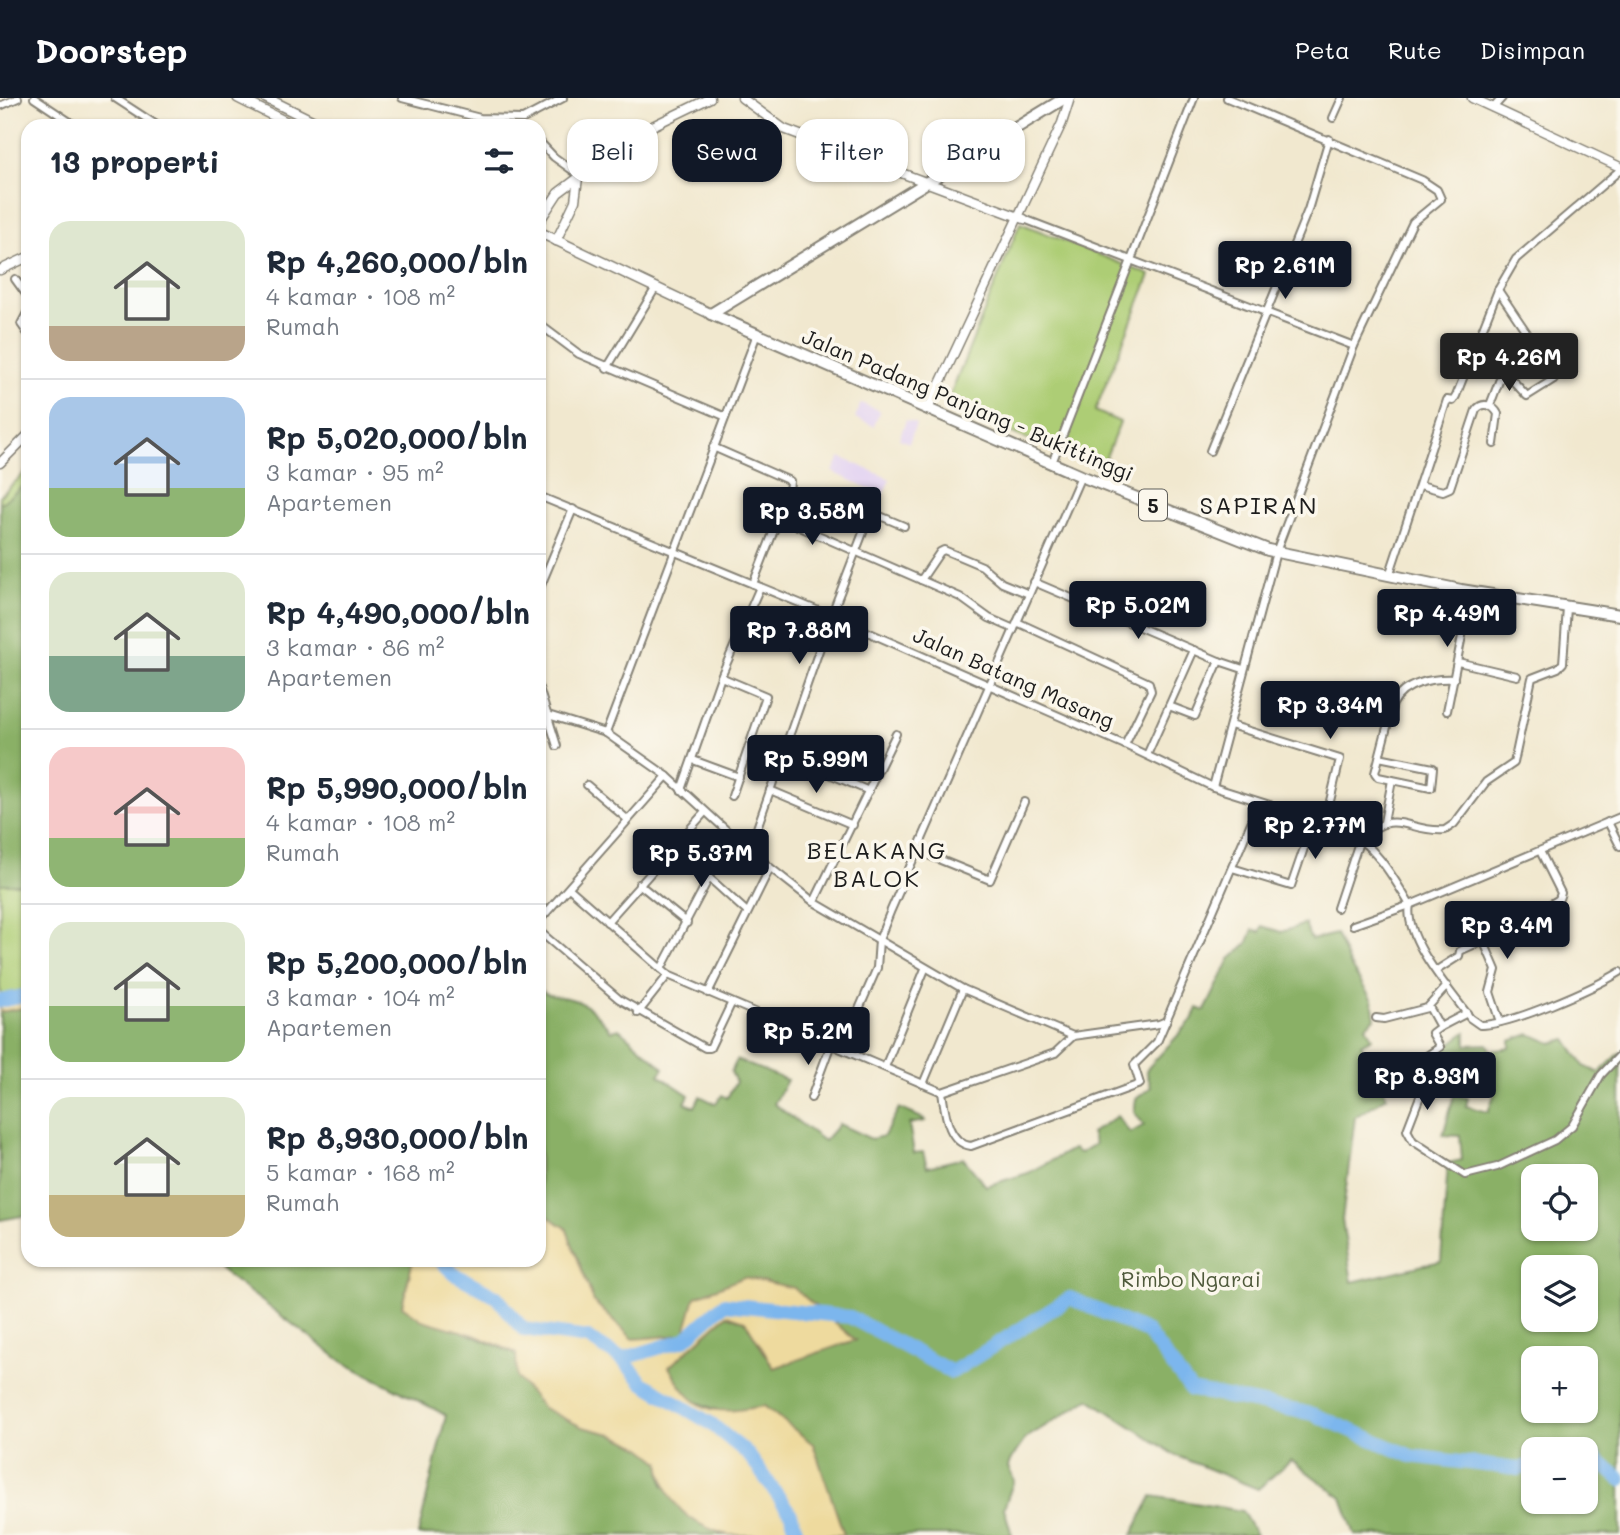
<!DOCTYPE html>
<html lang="id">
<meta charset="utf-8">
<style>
body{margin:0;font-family:Mali,sans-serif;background:#f2f2f3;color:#1f2937;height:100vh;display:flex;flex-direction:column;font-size:26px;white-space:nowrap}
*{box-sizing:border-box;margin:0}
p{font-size:23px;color:#747a83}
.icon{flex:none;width:38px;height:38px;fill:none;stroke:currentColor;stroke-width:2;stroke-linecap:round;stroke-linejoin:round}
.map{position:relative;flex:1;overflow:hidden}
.panel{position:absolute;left:21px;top:21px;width:525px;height:1148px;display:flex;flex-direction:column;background:#fff;border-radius:21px;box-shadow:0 2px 5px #0004}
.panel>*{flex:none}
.banner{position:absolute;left:567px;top:21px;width:665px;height:63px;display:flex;gap:14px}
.tools{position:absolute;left:1521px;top:1066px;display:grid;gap:14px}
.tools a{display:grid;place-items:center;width:77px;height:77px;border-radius:14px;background:#fff;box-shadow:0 2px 5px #0004;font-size:35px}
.price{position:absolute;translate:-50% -60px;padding:0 16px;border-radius:7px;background:#111827;color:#fff;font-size:23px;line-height:46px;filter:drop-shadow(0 2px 4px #0008)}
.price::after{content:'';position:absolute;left:50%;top:42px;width:21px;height:16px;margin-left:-10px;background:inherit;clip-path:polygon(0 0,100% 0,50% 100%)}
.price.on{background:#222;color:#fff}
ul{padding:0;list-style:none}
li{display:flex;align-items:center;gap:21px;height:175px;padding:0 28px}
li+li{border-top:2px solid #e0e1e3}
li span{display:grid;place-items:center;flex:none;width:196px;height:140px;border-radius:21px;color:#555}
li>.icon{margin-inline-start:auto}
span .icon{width:84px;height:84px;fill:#fffc;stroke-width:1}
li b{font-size:30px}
h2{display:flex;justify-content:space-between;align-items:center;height:84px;padding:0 28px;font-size:30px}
.chip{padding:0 24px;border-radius:21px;background:#fff;box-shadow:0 2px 5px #0004;font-size:24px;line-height:63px}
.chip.on{background:#111827;color:#fff}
header{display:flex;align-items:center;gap:42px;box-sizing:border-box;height:98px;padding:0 35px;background:#111827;color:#fff}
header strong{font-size:33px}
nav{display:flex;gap:38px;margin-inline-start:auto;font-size:24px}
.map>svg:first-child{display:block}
.built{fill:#e3d3f2}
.green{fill:#adcd75;stroke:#647448;stroke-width:2}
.forest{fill:#8ab066;stroke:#536641;stroke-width:2;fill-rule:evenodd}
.sand{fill:#eeda9e;stroke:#857b5d;stroke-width:2}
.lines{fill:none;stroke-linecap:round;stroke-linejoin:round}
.river{stroke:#7cb6ed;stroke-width:14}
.street-casing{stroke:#868276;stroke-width:10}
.secondary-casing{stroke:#868276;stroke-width:11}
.primary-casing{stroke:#868276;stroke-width:12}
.highway-casing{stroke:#868276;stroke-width:14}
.street{stroke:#fff;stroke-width:6}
.secondary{stroke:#fff;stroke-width:8}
.primary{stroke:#fff;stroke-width:9}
.highway{stroke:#fff;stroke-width:10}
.labels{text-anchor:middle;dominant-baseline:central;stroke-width:7;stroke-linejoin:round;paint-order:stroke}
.shield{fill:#fbf7ec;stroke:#5f5e5a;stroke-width:2}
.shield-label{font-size:19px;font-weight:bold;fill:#1c1c1c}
.street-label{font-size:21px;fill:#1c1c1c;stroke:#fbf7ec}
.park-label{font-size:21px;fill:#4f5a3b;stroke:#fbf7ec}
.quarter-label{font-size:24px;letter-spacing:2px;fill:#1c1c1c;stroke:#fbf7ec}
</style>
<header>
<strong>Doorstep</strong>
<nav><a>Peta</a><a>Rute</a><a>Disimpan</a></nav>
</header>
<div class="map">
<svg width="1620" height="1437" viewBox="0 0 1620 1437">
<rect width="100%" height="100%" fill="#fbf7ec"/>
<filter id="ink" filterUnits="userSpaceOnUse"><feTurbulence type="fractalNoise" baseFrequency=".0143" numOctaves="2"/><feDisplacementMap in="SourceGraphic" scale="14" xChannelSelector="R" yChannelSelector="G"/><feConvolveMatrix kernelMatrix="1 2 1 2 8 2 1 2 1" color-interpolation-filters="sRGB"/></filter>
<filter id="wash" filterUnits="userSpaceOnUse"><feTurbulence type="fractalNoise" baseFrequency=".00686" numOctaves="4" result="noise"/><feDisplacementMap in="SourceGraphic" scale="28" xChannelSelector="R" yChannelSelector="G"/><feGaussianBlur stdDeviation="1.57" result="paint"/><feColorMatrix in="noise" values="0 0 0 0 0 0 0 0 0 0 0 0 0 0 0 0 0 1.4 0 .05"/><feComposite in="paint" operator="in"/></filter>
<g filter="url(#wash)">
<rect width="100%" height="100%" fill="#f1e8cf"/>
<g class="built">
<path d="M861 305 880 313 874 328 855 320Z"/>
<path d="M906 322 916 326 909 345 899 341Z"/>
<path d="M840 359 890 381 883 397 833 374Z"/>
</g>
<g class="green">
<path d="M1020 125 1150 177 1095 313 1120 324 1101 371 946 308Z"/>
<path d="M28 372V1028L0 1045V398Z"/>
</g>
<g class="forest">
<path d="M28 384V786H0V406Z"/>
<path d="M1305 826 1311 842 1336 836 1349 866 1372 902 1375 920 1366 928 1372 940 1361 946 1387 999 1355 1019 1342 1122 1352 1184 1441 1163 1448 1065 1462 1062 1460 1038 1443 1037 1454 997 1468 1000 1466 1008 1488 1014 1496 991 1442 976 1444 950 1466 934V947L1488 946 1491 953 1510 950V943L1530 936 1552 945 1566 941 1584 968 1599 975 1620 955V1437H1355L1342 1400 1291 1362 1258 1391 1177 1358 1089 1301 1026 1340 1010 1363 1008 1369 1014 1382 1004 1410 1012 1437H844L813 1346 764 1308 725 1315 687 1300 669 1269 727 1217 745 1223 774 1270 854 1242 696 1199 685 1237 633 1241 594 1204 566 1130 539 1113V891C548 899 560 898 571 901 590 906 599 919 611 933L619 931 664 970 659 977 689 997 685 1005 695 1009 700 998 716 1006 722 997 727 1000 736 984 731 974 737 962 787 982 774 1006 824 1043 839 1026 871 1041 884 1038 899 1010 924 1021 925 1023 909 1026 914 1055 923 1054 927 1069 963 1060 986 1088 1028 1075 1073 1051 1080 1055 1095 1046 1091 1035 1117 1018 1130 1035 1144 1027 1134 1014 1136 1001 1151 989 1146 972 1192 922 1197 910 1205 913 1230 861 1247 846 1253 832 1260 834 1262 828 1281 834ZM1533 1078H1586V1130H1533ZM1533 1169H1586V1222H1533ZM1533 1260H1586V1312H1533ZM1533 1351H1586V1404H1533Z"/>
<path d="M28 909V1117L0 1122V914Z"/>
<path d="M207 1162H413L402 1208 516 1256 582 1329 612 1336 642 1350 660 1364 663 1387 715 1433 728 1437H418L446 1317 343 1264Z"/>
<path d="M1152 1398 1242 1413 1256 1437H1132Z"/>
</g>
<g class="sand">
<path d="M28 891V909L0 914V897Z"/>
<path d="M539 1113 566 1130 594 1204 633 1241 684 1237 695 1199 744 1179 794 1190 855 1242 774 1270 745 1223 727 1217 669 1269C696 1317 712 1317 764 1308L813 1346 844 1437H728C688 1426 665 1405 660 1364L642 1350 612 1336 582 1329 543 1310 517 1280 516 1255 474 1237 422 1222 402 1208 413 1162H539Z"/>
</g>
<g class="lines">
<g class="river">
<path d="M0 903 28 897"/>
<path d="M440 1162 454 1176 496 1198 523 1231 588 1240 622 1261 643 1285 710 1325 748 1356 791 1416 798 1437"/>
<path d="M622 1261 684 1242 724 1206 850 1219 952 1274 1070 1200 1147 1234 1191 1292 1313 1316 1411 1358 1519 1371 1533 1366"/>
<path d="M1586 1352 1620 1381"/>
</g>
</g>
</g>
<g filter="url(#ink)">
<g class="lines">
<defs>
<g id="street">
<path d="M34 0 76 28"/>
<path d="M115 0 158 28"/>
<path d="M402 0 480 20 523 21 563 0"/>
<path d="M0 8 18 0"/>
<path d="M1493 10 1502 0"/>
<path d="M1333 20 1342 0"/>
<path d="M539 43 554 59 579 77"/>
<path d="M1024 121 1354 248"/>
<path d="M15 181 28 199"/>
<path d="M28 213 21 226 28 236"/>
<path d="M539 226 579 256 724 318"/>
<path d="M1476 243 1527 298 1554 281V275L1498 192"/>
<path d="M607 270 655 191"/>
<path d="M1490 307 1503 273"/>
<path d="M713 349 790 383 789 394 753 486"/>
<path d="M1210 353 1308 112 1329 41"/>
<path d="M1052 365 1194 0"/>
<path d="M1420 387 1443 393 1450 390 1476 312C1483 303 1493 307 1498 316L1494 346"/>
<path d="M539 398 831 518 1125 647 1213 689 1343 730C1375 747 1392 777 1410 807L1353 827"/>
<path d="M779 420 960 499 989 520 1014 531"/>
<path d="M1389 478 1447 302 1453 303 1456 298 1498 192 1516 161 1620 72"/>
<path d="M921 482 940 454 944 452 982 468 1002 485 1029 496"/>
<path d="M1034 484 1219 563 1195 618 1169 608"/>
<path d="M539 492 573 411"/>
<path d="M1017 524 1149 585 1151 593 1125 647"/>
<path d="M1219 563 1243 571"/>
<path d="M1458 564 1517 578"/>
<path d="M721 579 766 598 732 698"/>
<path d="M539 590 557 648"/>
<path d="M1447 613 1471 493"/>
<path d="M548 617 606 635 667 678 749 753 814 804 963 891 1073 938 1159 926 1166 923 1259 706"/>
<path d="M1230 627 1340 661 1325 724"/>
<path d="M606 635 757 236"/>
<path d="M783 656 869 693"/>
<path d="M1147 657 1194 552"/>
<path d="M1379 659 1433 670 1431 690 1378 679 1375 675 1393 606C1403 585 1432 580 1454 581"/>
<path d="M693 662 739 679"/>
<path d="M587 687 627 721"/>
<path d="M1213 689 1276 454 1354 248 1413 124 1441 101 1437 92 1422 82 1227 0"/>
<path d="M681 692 722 576 760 489"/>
<path d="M770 692 853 727"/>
<path d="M1620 719 1410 807C1403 840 1451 893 1470 920L1480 927C1509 928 1594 890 1620 874"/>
<path d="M1384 724 1392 682"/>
<path d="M1608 724 1620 748"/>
<path d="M674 748 747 814"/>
<path d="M916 752 990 782 1024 704"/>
<path d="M749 753 831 518 869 419 873 415 904 428"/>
<path d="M1232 770 1291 788 1314 721"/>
<path d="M639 786 687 825"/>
<path d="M569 790 668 877 942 994 1055 955 1073 938"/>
<path d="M814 804 896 636"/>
<path d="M1337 810 1360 741C1397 708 1407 735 1445 732L1454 726 1486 684 1514 665 1532 580 1558 570 1563 565 1567 510"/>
<path d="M539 823 667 678"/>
<path d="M607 824 705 714"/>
<path d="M539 833 619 901 705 950H710L731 906"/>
<path d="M661 871 709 780"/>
<path d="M1437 872 1459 858 1460 853 1482 843"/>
<path d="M708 895 770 770"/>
<path d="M1429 909 1440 929 1432 935 1440 949 1421 962 1429 975 1407 1032 1413 1043 1465 1077 1497 1069 1555 1042 1572 1028 1601 977 1620 957"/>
<path d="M638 915 668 877"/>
<path d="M1376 920 1384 921 1427 910 1447 888"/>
<path d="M1500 924 1490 894 1496 872 1477 828 1480 823 1510 806 1522 824 1559 801 1561 795 1540 753"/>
<path d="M1440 929 1467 915"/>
<path d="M842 950 877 870 879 842 891 812 1081 378"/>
<path d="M885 969 925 871"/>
<path d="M923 986 963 891"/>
<path d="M942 994C945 1013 947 1045 971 1048L1140 986 1134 967 1157 944 1166 923"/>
<path d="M811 1000 831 946"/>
</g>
<g id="secondary">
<path d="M742 0 784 31 1024 121"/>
<path d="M1472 0 1620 69"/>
<path d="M539 124 558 95 578 80"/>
<path d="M556 143 575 103 578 80 597 55 710 0"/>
<path d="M0 172 28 159"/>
<path d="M928 311 1062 25 1070 0"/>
<path d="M0 365 28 337"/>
</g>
<g id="primary">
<path d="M238 0 294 28"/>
<path d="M266 0 323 28"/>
<path d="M539 134 711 216"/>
</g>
<g id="highway">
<path d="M711 216 1081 378 1268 452 1461 492 1620 517"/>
<path d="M711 216 1065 0"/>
</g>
</defs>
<use href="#street" class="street-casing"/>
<use href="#secondary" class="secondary-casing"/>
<use href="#primary" class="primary-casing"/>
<use href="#highway" class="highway-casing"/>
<use href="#street" class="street"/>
<use href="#secondary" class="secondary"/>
<use href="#primary" class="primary"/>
<use href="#highway" class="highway"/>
</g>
</g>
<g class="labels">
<rect class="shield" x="1139" y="391.5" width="28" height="31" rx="5"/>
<g class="shield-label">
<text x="1153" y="407">5</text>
</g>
<g class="street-label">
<text transform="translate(968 306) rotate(23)">Jalan Padang Panjang - Bukittinggi</text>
<text transform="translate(1014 579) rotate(24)">Jalan Batang Masang</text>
</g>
<g class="park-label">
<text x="1191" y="1180">Rimbo Ngarai</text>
</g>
<g class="quarter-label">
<text x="1259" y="406">SAPIRAN</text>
<text x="877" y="751">BELAKANG<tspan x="877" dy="28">BALOK</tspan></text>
</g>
</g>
</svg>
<div class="tools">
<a><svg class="icon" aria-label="locate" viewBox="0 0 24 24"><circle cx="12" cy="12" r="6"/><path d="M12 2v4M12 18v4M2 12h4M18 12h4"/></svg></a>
<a><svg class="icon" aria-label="layers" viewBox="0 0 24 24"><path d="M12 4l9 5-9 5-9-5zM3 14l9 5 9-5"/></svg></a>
<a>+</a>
<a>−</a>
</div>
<b class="price" style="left:1285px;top:203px">Rp 2.61M</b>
<b class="price on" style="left:1509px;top:295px">Rp 4.26M</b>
<b class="price" style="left:812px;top:449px">Rp 3.58M</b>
<b class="price" style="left:1138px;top:543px">Rp 5.02M</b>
<b class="price" style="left:1447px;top:551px">Rp 4.49M</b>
<b class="price" style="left:799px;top:568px">Rp 7.88M</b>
<b class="price" style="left:1330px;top:643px">Rp 3.34M</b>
<b class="price" style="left:816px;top:697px">Rp 5.99M</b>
<b class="price" style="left:1315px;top:763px">Rp 2.77M</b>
<b class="price" style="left:701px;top:791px">Rp 5.37M</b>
<b class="price" style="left:1507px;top:863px">Rp 3.4M</b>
<b class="price" style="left:808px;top:969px">Rp 5.2M</b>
<b class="price" style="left:1427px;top:1014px">Rp 8.93M</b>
<div class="banner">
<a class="chip">Beli</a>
<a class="chip on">Sewa</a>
<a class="chip">Filter</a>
<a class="chip">Baru</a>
</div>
<section class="panel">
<h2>13 properti<svg class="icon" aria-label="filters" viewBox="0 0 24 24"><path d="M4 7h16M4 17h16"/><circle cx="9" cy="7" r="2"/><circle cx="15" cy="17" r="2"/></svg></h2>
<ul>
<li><span style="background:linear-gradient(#dfe7d0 75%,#b9a48a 0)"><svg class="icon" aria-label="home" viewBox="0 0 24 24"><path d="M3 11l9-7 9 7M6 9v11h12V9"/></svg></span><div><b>Rp 4,260,000/bln</b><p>4 kamar · 108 m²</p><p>Rumah</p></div></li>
<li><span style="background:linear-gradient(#a9c7e8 65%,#8fb573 0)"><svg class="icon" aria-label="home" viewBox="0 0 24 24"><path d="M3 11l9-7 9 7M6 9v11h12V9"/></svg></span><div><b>Rp 5,020,000/bln</b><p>3 kamar · 95 m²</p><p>Apartemen</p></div></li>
<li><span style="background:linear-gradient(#dfe7d0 60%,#7fa58c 0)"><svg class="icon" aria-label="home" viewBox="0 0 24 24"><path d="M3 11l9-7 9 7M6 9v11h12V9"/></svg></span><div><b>Rp 4,490,000/bln</b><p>3 kamar · 86 m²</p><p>Apartemen</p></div></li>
<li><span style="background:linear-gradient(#f6c9c9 65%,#8fb573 0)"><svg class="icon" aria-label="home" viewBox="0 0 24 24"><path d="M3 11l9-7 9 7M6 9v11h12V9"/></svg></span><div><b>Rp 5,990,000/bln</b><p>4 kamar · 108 m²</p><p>Rumah</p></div></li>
<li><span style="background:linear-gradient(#dfe7d0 60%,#8fb573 0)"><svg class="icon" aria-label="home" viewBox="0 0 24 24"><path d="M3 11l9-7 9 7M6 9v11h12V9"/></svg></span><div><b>Rp 5,200,000/bln</b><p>3 kamar · 104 m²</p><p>Apartemen</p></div></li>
<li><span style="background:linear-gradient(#dfe7d0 70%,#c2b280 0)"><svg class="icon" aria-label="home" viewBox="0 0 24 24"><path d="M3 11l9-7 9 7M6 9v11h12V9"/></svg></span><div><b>Rp 8,930,000/bln</b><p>5 kamar · 168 m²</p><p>Rumah</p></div></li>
</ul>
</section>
</div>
